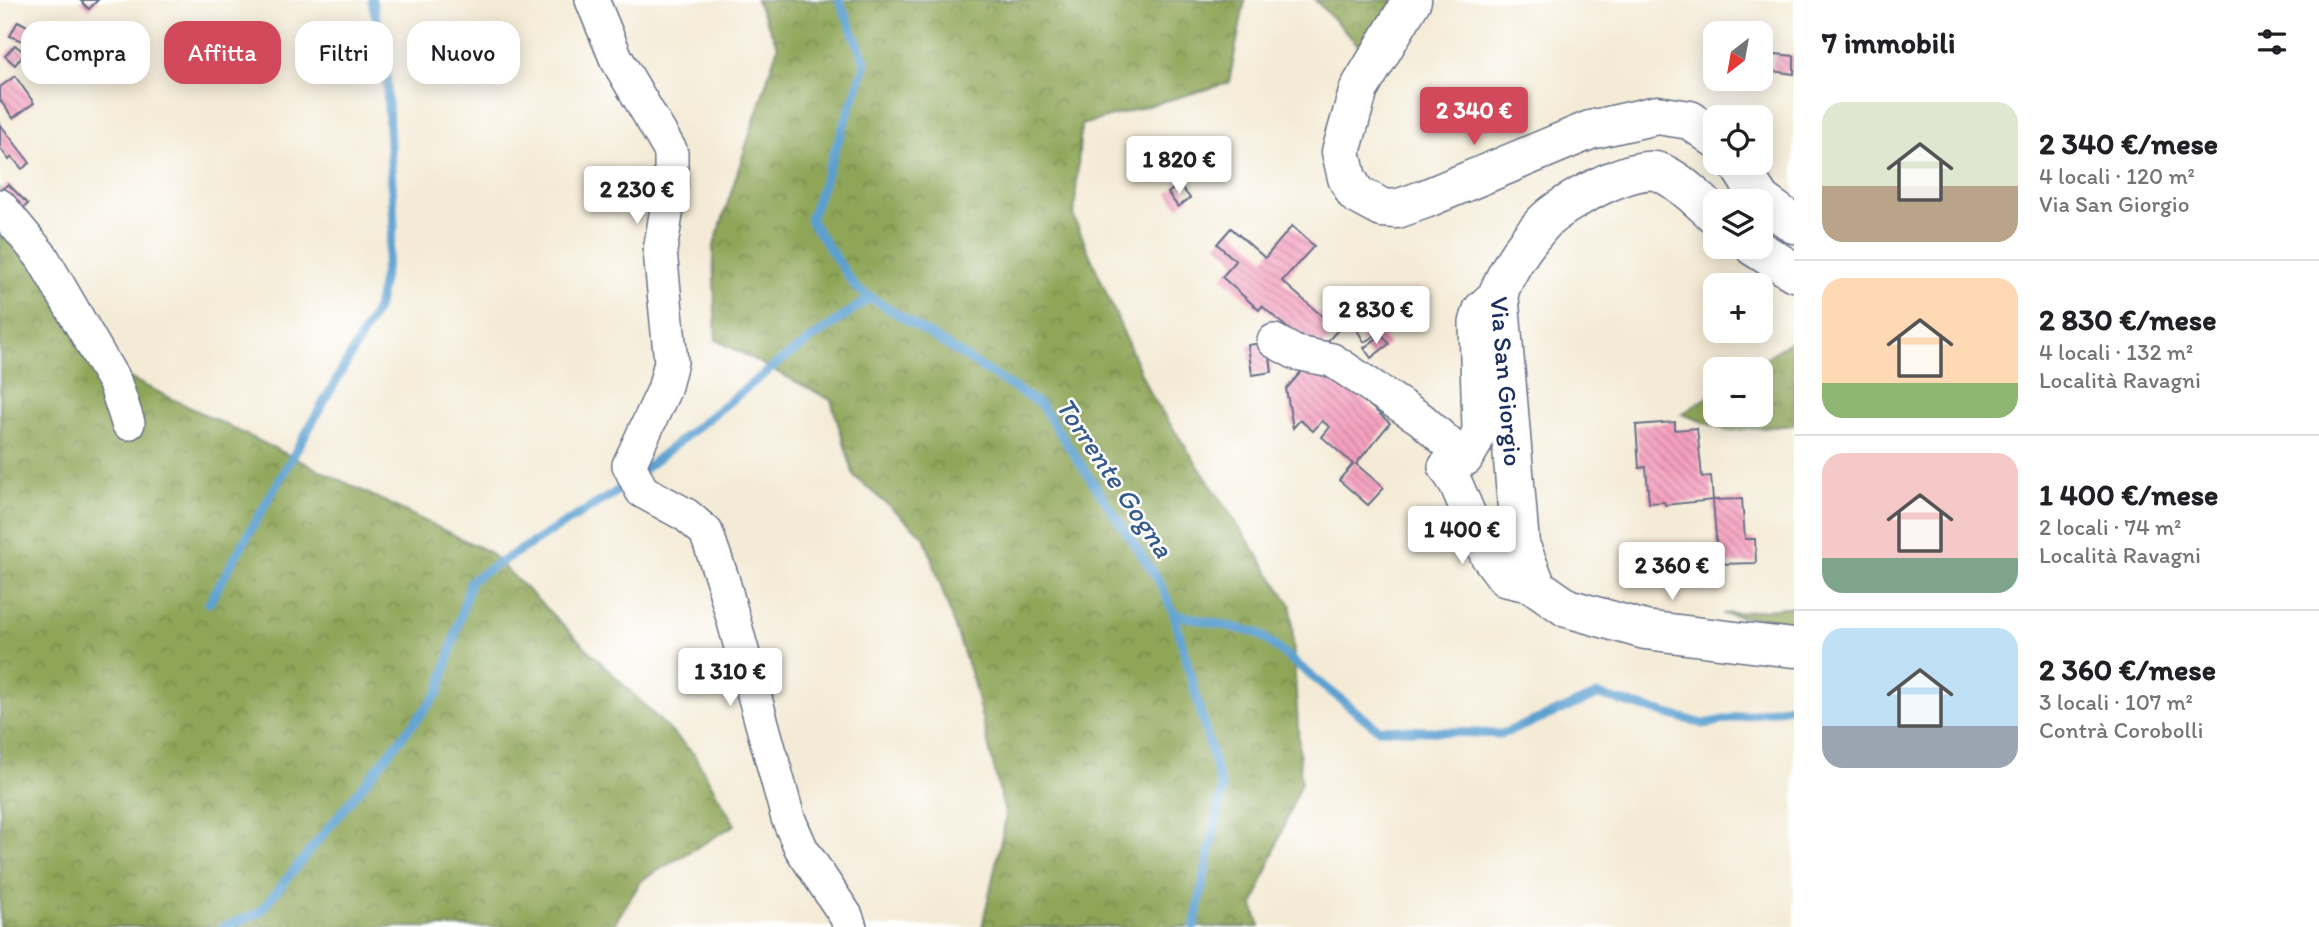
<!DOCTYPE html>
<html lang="it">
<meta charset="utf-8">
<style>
body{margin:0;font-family:Itim,sans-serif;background:#f6f6f6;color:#202124;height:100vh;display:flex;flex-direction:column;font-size:26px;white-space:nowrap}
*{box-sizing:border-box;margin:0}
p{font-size:23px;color:#757577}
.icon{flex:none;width:38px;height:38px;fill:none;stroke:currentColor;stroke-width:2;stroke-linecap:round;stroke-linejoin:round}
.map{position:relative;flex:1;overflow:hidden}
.side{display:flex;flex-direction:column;background:#fff;width:525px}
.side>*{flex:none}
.top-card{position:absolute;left:21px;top:21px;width:665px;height:63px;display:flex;gap:14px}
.needle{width:46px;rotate:211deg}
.fabs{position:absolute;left:1703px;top:21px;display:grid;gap:14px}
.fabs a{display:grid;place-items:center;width:70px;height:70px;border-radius:14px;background:#fff;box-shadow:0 4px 18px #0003;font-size:35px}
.price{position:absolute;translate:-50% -60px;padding:0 16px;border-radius:7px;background:#fff;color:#222;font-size:23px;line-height:46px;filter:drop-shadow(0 2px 4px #0008)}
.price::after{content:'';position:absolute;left:50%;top:42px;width:21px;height:16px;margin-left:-10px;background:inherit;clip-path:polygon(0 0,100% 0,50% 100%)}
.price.current{background:#d1495b;color:#fff}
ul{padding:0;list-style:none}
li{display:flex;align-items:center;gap:21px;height:175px;padding:0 28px}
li+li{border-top:2px solid #e0e0e0}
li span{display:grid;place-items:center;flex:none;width:196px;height:140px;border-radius:21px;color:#555}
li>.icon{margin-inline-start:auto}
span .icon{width:84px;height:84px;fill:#fffc;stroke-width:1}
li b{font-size:30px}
h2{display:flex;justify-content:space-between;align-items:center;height:84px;padding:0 28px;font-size:30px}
.tag{padding:0 24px;border-radius:21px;background:#fff;box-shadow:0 4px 18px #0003;font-size:24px;line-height:63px}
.tag.current{background:#d1495b;color:#fff}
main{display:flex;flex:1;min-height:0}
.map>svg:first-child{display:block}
.forest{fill:url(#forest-crowns);stroke:#556a5b;stroke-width:2}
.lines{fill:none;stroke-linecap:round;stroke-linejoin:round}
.stream{stroke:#5ba0d0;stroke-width:9}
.building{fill:url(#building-back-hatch)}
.street-casing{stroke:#677188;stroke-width:36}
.secondary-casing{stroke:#677188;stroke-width:41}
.street{stroke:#fff;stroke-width:33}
.secondary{stroke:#fff;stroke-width:38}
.labels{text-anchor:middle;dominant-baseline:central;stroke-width:5;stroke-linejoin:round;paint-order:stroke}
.street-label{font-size:26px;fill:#1b2f5e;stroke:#fff}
.water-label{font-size:28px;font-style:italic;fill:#355c8c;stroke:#fff}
</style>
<main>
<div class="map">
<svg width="1794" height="927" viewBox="0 0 1794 927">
<defs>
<pattern id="forest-crowns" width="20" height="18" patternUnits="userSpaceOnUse" patternTransform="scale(1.75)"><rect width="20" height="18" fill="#8fa658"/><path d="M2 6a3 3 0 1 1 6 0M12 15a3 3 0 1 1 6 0" fill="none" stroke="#74884c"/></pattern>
<pattern id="building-back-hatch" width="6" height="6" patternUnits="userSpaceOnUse" patternTransform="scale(1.75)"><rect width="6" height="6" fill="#f5a0be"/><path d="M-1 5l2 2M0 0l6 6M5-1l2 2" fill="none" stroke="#c6839e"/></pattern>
</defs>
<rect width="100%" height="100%" fill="#fff"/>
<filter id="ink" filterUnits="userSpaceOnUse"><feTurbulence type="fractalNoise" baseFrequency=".0143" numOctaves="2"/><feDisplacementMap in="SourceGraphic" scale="14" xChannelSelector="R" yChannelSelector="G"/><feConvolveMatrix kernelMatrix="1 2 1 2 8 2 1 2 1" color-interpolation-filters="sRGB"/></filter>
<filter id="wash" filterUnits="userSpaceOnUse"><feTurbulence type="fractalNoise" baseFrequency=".00686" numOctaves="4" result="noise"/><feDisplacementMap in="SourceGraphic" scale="28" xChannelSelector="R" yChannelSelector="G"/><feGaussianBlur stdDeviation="1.57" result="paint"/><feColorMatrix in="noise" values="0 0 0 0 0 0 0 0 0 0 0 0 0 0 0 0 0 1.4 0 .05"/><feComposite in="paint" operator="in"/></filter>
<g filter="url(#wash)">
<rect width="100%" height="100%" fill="#f4ebd6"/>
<g class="forest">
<path d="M756 0H1245L1229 83 1081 125 1074 218 1149 392 1291 605 1301 782 1253 906 1260 927H982L1006 818 973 681 924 536 854 476 831 400 716 340 713 249 778 46Z"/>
<path d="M1315 0H1395L1362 49Z"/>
<path d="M0 189 129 378 489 552 693 753 735 825 642 880 612 927H0Z"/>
<path d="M1794 339V425L1727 431 1682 414 1715 392V415H1760V369H1749Z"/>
<path d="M1794 607V623L1722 614Z"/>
</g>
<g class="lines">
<g class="stream">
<path d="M839 0 866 63 810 220 856 288 1041 405 1159 581 1174 614 1222 791 1194 927"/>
<path d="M209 603 377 309 394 226 386 66 372 0"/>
<path d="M1174 614 1258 633 1378 729 1502 734 1598 695 1704 724 1794 706"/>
<path d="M223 927 259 913 439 692 471 580 613 494 779 362 871 297"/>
</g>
</g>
<g id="blocks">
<g class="building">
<path d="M80 0H98L89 9Z"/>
<path d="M18 21 29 27 22 41 10 36Z"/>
<path d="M15 45 25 53 15 65 5 56Z"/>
<path d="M43 46 51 53 39 65 32 57Z"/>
<path d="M1775 54 1794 56V74L1772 71Z"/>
<path d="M15 76 34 103 13 118 0 100V87Z"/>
<path d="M0 124 30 163 22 169 12 157 9 160 0 148Z"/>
<path d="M8 184 28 204 18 213 0 191Z"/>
<path d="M1179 184 1190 198 1178 207 1168 193Z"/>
<path d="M1292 226 1314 246 1282 281 1338 330 1323 346 1316 340 1309 347 1262 306 1259 310 1222 277 1236 261 1217 244 1231 228 1265 258Z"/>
<path d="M1354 294 1366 315 1370 313 1381 332 1364 342 1341 302Z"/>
<path d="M1382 334 1389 344 1371 358 1364 348Z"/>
<path d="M1268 342 1272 372 1252 375 1248 345Z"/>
<path d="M1314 357 1390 423 1356 464 1384 488 1368 505 1339 480 1353 464 1322 437 1330 427 1322 421 1313 431 1300 420 1293 428 1286 389Z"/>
<path d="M1675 422V430L1697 428 1702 477 1711 476 1713 500 1742 499 1745 539H1755L1756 563 1718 564 1713 500 1665 505 1664 502 1649 503 1646 467 1639 468 1636 425Z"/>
</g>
</g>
</g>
<g filter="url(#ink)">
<use href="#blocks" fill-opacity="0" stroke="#677188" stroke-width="2"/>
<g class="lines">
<defs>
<g id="street">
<path d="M592 0 616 58 671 152V184L660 251 671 362 664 390 629 465 642 491 686 515 706 532 722 578 788 818 801 848 846 916 850 927"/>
<path d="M0 206 42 257 115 383 128 423"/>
<path d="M1274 341 1296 353 1332 360 1421 419 1466 459 1475 444 1479 429 1476 323 1480 309 1499 291"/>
<path d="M1445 467 1456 484 1487 556 1505 580 1537 587"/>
</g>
<g id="secondary">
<path d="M1412 0 1359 89 1341 152 1347 178 1356 194 1382 208 1397 209 1425 199 1590 130 1657 115 1690 120 1715 138"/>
<path d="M1737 163 1761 200 1794 224"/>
<path id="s1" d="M1715 215C1701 202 1677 178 1659 172 1634 163 1560 204 1543 223 1524 244 1510 265 1499 291L1520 544 1537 587 1567 608 1645 630 1794 648"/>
<path d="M1754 247 1794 272"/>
</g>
</defs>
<use href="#street" class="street-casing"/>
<use href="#secondary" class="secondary-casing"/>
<use href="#street" class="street"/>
<use href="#secondary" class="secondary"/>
</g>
</g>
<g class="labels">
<g class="street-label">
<text stroke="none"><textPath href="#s1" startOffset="373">Via San Giorgio</textPath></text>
</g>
<g class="water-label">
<text transform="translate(1115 477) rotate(56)">Torrente Gogna</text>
</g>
</g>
</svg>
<div class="fabs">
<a><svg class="needle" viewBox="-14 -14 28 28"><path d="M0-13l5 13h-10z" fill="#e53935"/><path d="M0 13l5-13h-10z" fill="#757577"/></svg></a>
<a><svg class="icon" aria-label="locate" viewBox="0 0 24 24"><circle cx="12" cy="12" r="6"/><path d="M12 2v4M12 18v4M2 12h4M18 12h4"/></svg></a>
<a><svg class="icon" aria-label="layers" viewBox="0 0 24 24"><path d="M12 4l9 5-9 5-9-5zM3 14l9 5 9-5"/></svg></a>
<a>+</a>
<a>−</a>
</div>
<b class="price current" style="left:1474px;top:147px">2 340 €</b>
<b class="price" style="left:1179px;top:196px">1 820 €</b>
<b class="price" style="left:637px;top:226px">2 230 €</b>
<b class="price" style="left:1376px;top:346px">2 830 €</b>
<b class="price" style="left:1462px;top:566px">1 400 €</b>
<b class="price" style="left:1672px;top:602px">2 360 €</b>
<b class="price" style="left:730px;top:708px">1 310 €</b>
<div class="top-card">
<a class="tag">Compra</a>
<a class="tag current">Affitta</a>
<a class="tag">Filtri</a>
<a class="tag">Nuovo</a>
</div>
</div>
<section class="side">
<h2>7 immobili<svg class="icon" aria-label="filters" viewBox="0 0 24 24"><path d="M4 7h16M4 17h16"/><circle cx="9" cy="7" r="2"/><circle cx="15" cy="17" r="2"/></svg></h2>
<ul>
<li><span style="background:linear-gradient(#dfe7d0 60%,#b9a48a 0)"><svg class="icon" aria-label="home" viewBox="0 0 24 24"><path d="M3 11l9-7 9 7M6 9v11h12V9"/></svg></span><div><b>2 340 €/mese</b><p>4 locali · 120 m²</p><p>Via San Giorgio</p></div></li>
<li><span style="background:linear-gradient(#ffd9b3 75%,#8fb573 0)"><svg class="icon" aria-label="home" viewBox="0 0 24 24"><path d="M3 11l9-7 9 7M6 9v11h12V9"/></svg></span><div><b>2 830 €/mese</b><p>4 locali · 132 m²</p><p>Località Ravagni</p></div></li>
<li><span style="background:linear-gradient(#f6c9c9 75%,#7fa58c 0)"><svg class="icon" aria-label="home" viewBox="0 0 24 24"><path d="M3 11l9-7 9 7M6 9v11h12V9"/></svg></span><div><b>1 400 €/mese</b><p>2 locali · 74 m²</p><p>Località Ravagni</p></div></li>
<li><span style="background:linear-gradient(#bfe0f5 70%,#9aa5b1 0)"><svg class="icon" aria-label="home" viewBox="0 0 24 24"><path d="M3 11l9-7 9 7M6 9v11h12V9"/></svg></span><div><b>2 360 €/mese</b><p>3 locali · 107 m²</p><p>Contrà Corobolli</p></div></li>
</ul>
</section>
</main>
